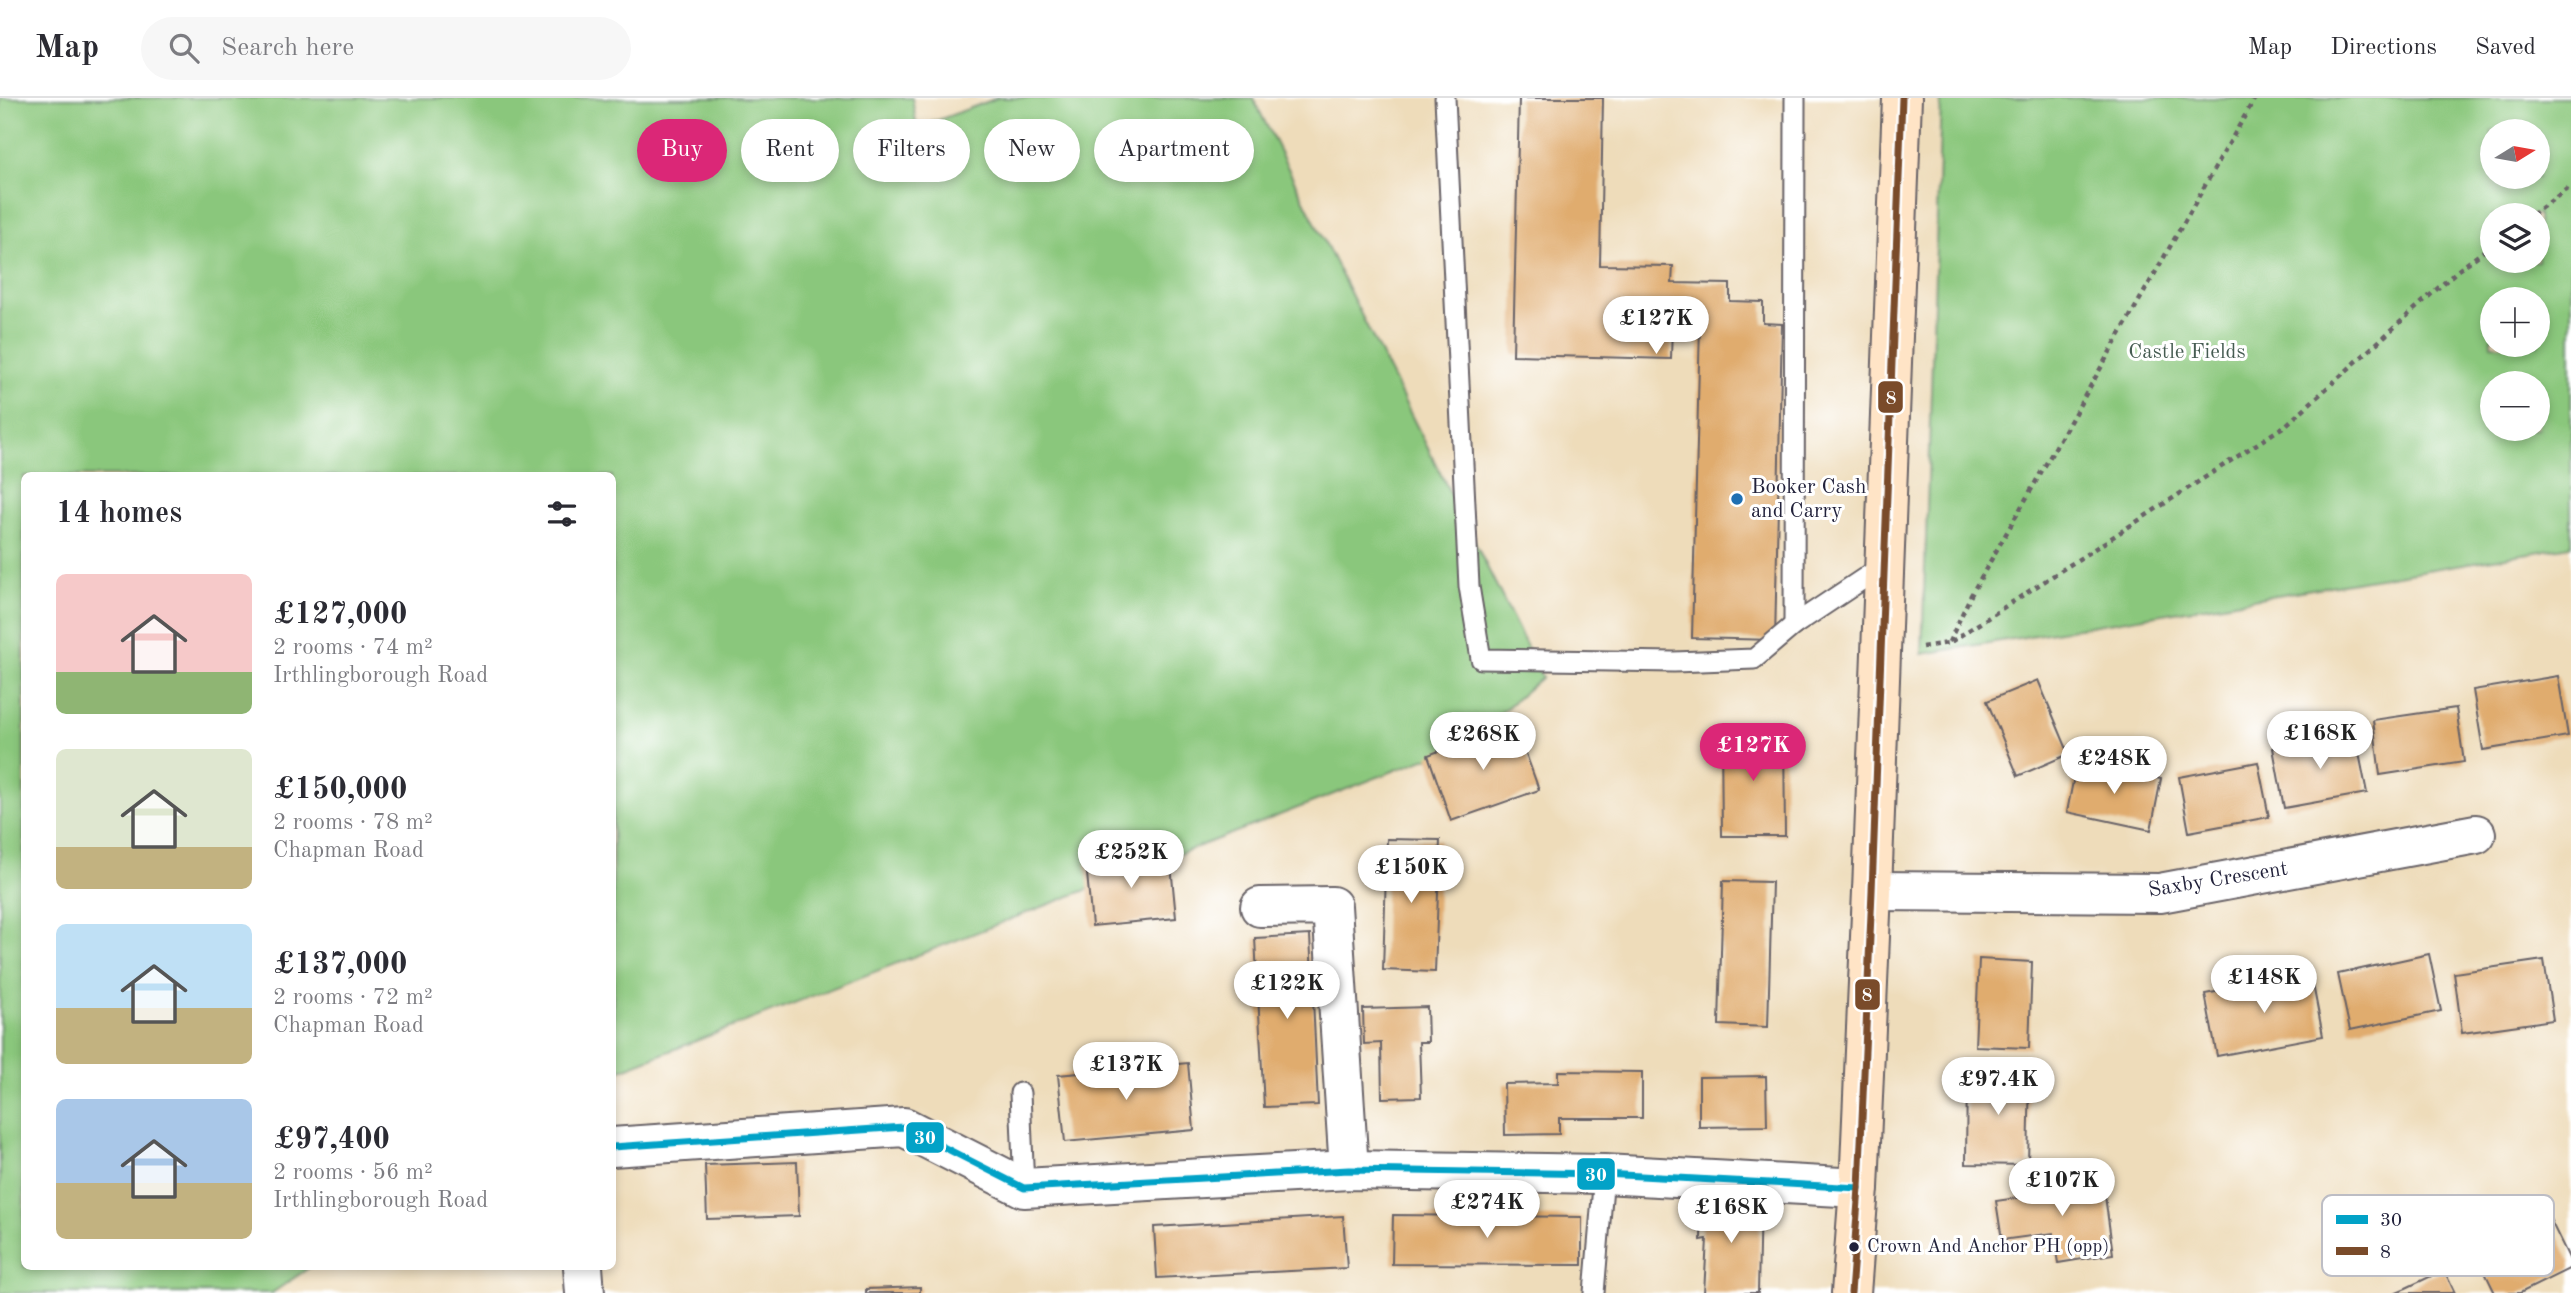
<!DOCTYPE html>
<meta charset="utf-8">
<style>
body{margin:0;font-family:"Old Standard TT",serif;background:#f7f7f7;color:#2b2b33;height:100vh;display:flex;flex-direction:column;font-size:26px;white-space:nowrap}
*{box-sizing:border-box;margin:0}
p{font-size:23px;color:#7c7c81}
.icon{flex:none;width:38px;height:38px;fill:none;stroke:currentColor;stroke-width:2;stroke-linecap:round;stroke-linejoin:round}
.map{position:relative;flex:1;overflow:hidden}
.drawer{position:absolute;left:21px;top:374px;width:595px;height:798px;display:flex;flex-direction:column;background:#fff;border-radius:10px;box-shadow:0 4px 10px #0003}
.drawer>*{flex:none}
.banner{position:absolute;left:637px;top:21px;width:665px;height:63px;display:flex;gap:14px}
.needle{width:46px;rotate:79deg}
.buttons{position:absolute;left:2480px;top:21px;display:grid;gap:14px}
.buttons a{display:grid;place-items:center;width:70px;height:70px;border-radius:50%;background:#fff;box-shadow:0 4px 10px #0003;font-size:35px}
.price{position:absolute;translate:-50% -60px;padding:0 16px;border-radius:24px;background:#fff;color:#222;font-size:23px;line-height:46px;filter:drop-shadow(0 2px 4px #0008)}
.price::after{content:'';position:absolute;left:50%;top:42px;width:21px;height:16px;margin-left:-10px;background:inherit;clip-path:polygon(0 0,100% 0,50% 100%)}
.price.on{background:#db2777;color:#fff}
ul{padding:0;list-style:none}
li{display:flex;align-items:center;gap:21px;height:175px;padding:0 35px}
li span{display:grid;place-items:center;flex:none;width:196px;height:140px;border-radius:10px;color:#555}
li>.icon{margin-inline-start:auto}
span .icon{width:84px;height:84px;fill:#fffc;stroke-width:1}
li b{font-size:30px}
h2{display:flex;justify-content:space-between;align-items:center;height:84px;padding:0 35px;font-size:30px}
.tag{padding:0 24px;border-radius:32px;background:#fff;box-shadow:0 4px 10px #0003;font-size:24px;line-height:63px}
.tag.on{background:#db2777;color:#fff}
header{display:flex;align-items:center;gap:42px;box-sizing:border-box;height:98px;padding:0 35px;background:#fff;border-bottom:2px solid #e1e1e2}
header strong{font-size:33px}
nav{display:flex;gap:38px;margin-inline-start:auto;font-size:24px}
.search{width:490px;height:63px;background:#f7f7f7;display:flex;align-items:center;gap:18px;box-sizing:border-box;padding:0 24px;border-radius:38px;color:#7c7c81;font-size:26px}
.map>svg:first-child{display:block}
.green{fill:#8ac77c;stroke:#56745c;stroke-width:2;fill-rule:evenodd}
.building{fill:#e0ac6e}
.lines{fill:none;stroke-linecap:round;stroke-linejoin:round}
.lane-casing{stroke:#696367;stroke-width:23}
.street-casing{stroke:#696367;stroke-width:42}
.secondary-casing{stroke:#696367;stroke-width:42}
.path{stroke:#696367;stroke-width:4.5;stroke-dasharray:5 5;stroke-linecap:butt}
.lane{stroke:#fff;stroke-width:19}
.street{stroke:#fff;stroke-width:38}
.secondary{stroke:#ffe4c6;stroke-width:38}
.bus-1-casing{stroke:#fff;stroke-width:12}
.bus-2-casing{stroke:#fff;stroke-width:12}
.bus-1{stroke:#02a2c7;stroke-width:7}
.bus-2{stroke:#7a4b2a;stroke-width:7}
.poi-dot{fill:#1f6fb2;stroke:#fff;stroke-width:2.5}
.bus-dot{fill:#22223b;stroke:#fff;stroke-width:2.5}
.labels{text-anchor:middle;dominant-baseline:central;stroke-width:6;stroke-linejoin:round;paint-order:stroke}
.bus-label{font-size:19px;fill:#22223b;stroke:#fff;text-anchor:start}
.park-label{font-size:21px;fill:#465c52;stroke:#fff}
.poi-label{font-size:21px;fill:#22223b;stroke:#fff;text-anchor:start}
.street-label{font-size:21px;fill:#22223b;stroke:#fff}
.key{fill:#fff;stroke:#bdbdc4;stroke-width:2}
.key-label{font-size:19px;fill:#22223b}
.line-badge{stroke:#fff;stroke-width:2.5}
.badge-label{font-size:19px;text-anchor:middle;font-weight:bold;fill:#fff}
</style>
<header>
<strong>Map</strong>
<div class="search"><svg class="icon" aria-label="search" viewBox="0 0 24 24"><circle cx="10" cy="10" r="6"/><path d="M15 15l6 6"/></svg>Search here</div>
<nav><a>Map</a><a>Directions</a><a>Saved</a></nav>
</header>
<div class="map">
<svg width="2571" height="1195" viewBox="0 0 2571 1195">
<rect width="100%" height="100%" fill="#fff"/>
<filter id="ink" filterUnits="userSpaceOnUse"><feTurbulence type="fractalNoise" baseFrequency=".0143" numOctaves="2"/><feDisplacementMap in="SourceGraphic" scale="14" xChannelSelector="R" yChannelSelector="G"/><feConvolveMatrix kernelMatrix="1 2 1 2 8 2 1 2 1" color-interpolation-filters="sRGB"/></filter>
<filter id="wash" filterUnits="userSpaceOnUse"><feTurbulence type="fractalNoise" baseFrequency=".00686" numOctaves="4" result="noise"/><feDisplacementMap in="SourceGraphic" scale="28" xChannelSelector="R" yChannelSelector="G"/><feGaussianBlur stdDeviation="1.57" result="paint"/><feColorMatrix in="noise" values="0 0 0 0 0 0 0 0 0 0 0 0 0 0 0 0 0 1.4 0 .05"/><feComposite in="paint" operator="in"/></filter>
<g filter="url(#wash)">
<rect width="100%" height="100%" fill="#eedcba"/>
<g class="green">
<path d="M0 0H912L917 30 997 0H1253L1542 579 1466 645 613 975 612 378H24V1169H310L272 1195H0Z"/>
<path d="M1941 0H2571V448L1922 556ZM2492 33H2538V79H2492ZM2492 117H2538V163H2492ZM2538 201V247H2492V201ZM2492 285H2538V331H2492Z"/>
</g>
<g id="blocks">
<g class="building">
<path d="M1519 0H1603L1600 167 1673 168 1672 185 1730 186V203L1763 204V225L1782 226 1775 542 1692 540 1700 227 1672 226 1671 261 1513 257Z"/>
<path d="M2558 578 2568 638 2483 652 2473 592Z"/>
<path d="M2038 582 2069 656 2018 678 1987 603Z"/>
<path d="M2456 610 2464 664 2380 677 2373 622Z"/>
<path d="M1515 625 1539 692 1451 723 1428 657Z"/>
<path d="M1784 632 1785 738H1722L1721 633Z"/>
<path d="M2355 635 2367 695 2284 710 2273 650Z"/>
<path d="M2077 663 2161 681 2151 732 2067 714Z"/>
<path d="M2258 664 2269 719 2189 734 2179 679Z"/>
<path d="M1387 741 1440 742 1435 874 1383 872Z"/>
<path d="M1170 757 1176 820 1092 828 1086 765Z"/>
<path d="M1723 783 1772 784 1768 929 1719 927Z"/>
<path d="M1310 837 1318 1007 1264 1009 1255 840Z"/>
<path d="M2429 856 2441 913 2350 932 2338 876Z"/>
<path d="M1979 861 2032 864 2029 950 1975 948Z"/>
<path d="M2544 862 2553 922 2462 935 2454 875Z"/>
<path d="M2311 876 2323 938 2217 958 2205 896Z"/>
<path d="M1427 909 1428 944H1419L1421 999 1382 1000 1381 945 1364 946 1363 911Z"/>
<path d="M1188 965 1194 1032 1065 1044 1058 977Z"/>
<path d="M1967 972 2030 973 2028 1067 1966 1066Z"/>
<path d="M1558 973 1642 974V1020H1559V1036L1505 1037 1504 986 1558 985Z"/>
<path d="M1766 978 1767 1028 1699 1029V979Z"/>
<path d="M797 1064 799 1118 707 1121 705 1067Z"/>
<path d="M2102 1076 2113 1156 2058 1165 2053 1135 2002 1142 1996 1103 2044 1096 2043 1084Z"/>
<path d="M1702 1099 1760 1101 1758 1195H1704L1707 1141 1701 1142Z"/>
<path d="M1393 1117 1582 1119V1167L1392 1166Z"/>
<path d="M1343 1118 1347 1170 1157 1180 1154 1129Z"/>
<path d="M2549 1119 2571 1164V1170L2520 1195H2495L2475 1154Z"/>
<path d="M2444 1172 2455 1195H2394L2406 1190Z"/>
<path d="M920 1189V1195H866V1191Z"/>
</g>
</g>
</g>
<g filter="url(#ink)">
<use href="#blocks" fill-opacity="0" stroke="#696367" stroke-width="2"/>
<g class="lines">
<defs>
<g id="lane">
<path d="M1445 0 1469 488 1481 561 1674 564 1754 561 1794 527 1884 467"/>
<path d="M1794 527 1795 0"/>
<path d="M1020 995 1024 1090"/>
<path d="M1594 1195 1604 1076"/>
</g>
<g id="street">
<path d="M1872 793 2160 795 2476 736"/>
<path d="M1260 809 1332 808 1349 1072"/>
<path d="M612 1049 904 1029 1024 1090 1349 1072 1604 1076 1859 1090"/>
<path d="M583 1169 585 1195"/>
</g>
<path id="secondary" d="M1851 1195 1859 1090 1872 793 1902 0"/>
</defs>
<use href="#lane" class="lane-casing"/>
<use href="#street" class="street-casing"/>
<use href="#secondary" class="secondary-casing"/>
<g class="path">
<path d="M2532 117 2571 88"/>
<path d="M1949 544 1971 497 2255 0"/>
<path d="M1922 549 1949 545 2286 327 2457 173 2492 147"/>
</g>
<use href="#lane" class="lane"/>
<use href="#street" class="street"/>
<use href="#secondary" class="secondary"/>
<defs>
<path id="bus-1" d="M612 1049 904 1029 1024 1090 1349 1072 1604 1076 1859 1090"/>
<path id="bus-2" d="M1851 1195 1859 1090 1872 793 1902 0"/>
</defs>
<use href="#bus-1" class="bus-1-casing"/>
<use href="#bus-2" class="bus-2-casing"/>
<use href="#bus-1" class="bus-1"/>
<use href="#bus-2" class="bus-2"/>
</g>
</g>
<circle class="poi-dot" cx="1737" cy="401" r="7"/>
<circle class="bus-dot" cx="1854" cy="1149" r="6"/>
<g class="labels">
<g class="bus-label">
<text x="1867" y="1149">Crown And Anchor PH (opp)</text>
</g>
<g class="park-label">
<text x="2187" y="254">Castle Fields</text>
</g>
<g class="poi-label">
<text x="1751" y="389">Booker Cash<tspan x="1751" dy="24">and Carry</tspan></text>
</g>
<g class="street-label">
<text transform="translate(2218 782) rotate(-9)">Saxby Crescent</text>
</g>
</g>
<rect x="2322" y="1097" width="232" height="81" rx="10" class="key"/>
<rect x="2336" y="1117" width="32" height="9" fill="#02a2c7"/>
<rect x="2336" y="1149" width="32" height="8" fill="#7a4b2a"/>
<g class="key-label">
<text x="2380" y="1128">30</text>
<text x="2380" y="1160">8</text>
</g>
<g class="line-badge">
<rect x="1877" y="282" width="27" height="34" rx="7" fill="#7a4b2a"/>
<rect x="1854" y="880" width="27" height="33" rx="7" fill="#7a4b2a"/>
<rect x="905" y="1023" width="40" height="33" rx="7" fill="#02a2c7"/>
<rect x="1576" y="1059" width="40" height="34" rx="7" fill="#02a2c7"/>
</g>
<g class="badge-label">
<text x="1891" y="306">8</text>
<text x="1867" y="903">8</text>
<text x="925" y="1046">30</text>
<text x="1596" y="1083">30</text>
</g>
</svg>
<div class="buttons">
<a><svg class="needle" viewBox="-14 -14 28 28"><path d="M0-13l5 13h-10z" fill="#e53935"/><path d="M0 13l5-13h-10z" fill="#7c7c81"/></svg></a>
<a><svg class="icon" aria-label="layers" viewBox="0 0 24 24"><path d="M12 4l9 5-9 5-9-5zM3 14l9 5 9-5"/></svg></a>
<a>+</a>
<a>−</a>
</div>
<b class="price" style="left:1656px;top:258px">£127K</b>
<b class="price" style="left:2320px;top:673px">£168K</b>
<b class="price" style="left:1483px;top:674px">£268K</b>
<b class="price on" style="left:1753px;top:685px">£127K</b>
<b class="price" style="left:2114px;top:698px">£248K</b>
<b class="price" style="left:1131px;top:792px">£252K</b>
<b class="price" style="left:1411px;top:807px">£150K</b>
<b class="price" style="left:2264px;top:917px">£148K</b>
<b class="price" style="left:1287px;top:923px">£122K</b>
<b class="price" style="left:1126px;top:1004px">£137K</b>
<b class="price" style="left:1998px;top:1019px">£97.4K</b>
<b class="price" style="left:2062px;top:1120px">£107K</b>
<b class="price" style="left:1487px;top:1142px">£274K</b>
<b class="price" style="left:1731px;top:1147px">£168K</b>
<div class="banner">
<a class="tag on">Buy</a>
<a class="tag">Rent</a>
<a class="tag">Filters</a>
<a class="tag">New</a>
<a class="tag">Apartment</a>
</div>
<section class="drawer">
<h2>14 homes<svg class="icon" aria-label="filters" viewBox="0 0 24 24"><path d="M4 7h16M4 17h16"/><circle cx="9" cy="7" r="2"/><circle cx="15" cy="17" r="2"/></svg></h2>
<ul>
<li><span style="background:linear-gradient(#f6c9c9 70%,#8fb573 0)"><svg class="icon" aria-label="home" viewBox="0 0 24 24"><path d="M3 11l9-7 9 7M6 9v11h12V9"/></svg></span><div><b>£127,000</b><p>2 rooms · 74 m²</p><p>Irthlingborough Road</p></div></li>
<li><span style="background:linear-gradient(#dfe7d0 70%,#c2b280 0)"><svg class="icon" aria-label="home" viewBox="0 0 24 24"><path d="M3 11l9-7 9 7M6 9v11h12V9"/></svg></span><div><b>£150,000</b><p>2 rooms · 78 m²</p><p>Chapman Road</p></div></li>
<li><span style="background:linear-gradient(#bfe0f5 60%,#c2b280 0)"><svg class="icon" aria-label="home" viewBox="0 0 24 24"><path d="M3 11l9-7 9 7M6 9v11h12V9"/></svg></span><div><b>£137,000</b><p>2 rooms · 72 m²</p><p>Chapman Road</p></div></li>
<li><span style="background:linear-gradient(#a9c7e8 60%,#c2b280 0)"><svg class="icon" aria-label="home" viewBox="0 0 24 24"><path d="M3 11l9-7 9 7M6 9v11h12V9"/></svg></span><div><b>£97,400</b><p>2 rooms · 56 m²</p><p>Irthlingborough Road</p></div></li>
</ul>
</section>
</div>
